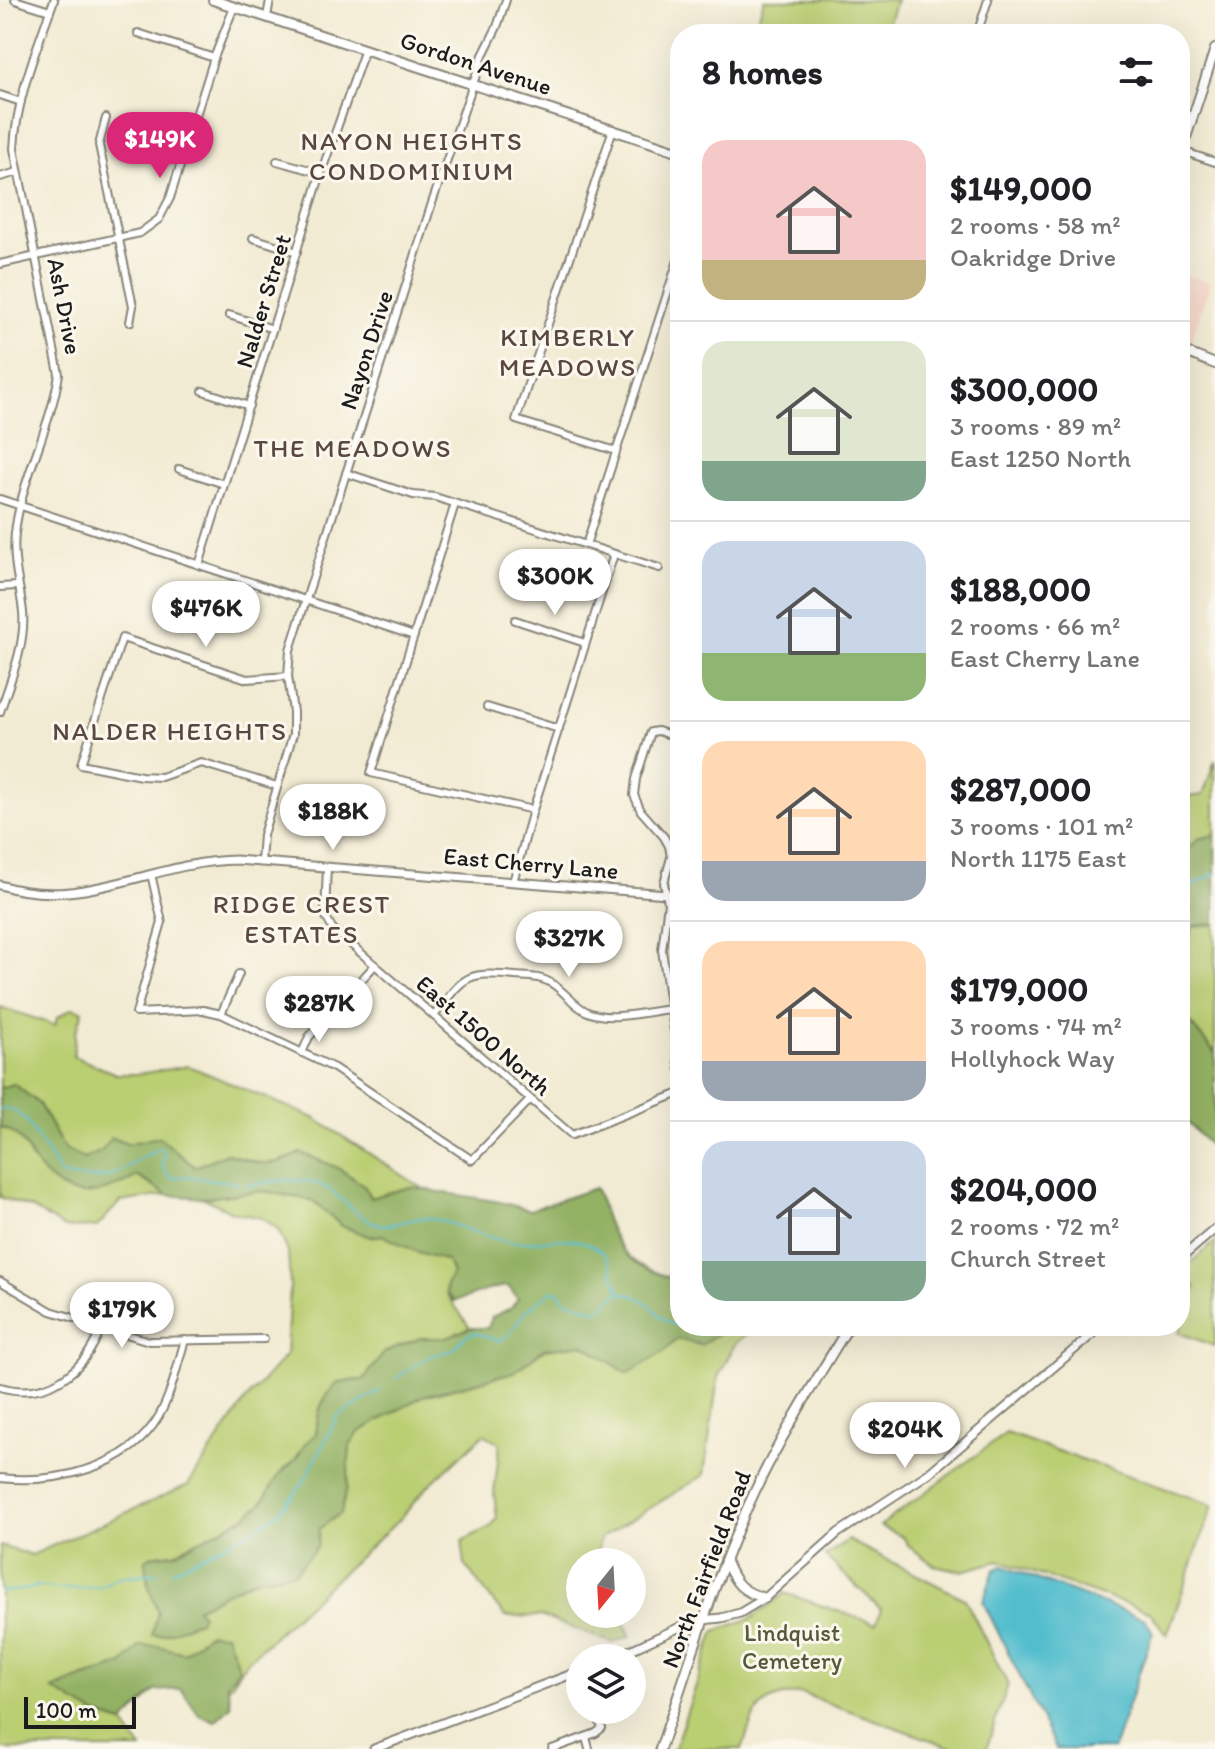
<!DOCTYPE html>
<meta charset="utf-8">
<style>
body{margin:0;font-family:Itim,sans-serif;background:#f2f2f2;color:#202124;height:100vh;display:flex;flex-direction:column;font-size:30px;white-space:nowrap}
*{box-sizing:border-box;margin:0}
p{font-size:26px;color:#757577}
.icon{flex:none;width:44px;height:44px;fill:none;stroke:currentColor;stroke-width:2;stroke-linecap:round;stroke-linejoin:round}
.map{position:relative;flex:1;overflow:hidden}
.details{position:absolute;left:670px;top:24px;width:520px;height:1312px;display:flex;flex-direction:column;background:#fff;border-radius:32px;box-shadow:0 8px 32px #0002}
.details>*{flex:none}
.needle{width:52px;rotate:198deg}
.tools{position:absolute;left:566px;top:1548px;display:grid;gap:16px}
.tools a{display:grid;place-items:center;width:80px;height:80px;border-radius:50%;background:#fff;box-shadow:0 8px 32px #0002;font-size:40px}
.scale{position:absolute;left:24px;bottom:20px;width:112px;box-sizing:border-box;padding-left:8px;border:4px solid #1c1c1c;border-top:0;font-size:22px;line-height:28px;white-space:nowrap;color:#1c1c1c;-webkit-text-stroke:6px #fbf7ec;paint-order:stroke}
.price{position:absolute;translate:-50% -68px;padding:0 18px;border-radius:28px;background:#fff;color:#222;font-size:26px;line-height:52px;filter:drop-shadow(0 2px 4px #0008)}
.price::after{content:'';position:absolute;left:50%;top:48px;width:24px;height:18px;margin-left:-12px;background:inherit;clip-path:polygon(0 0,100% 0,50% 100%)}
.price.on{background:#db2777;color:#fff}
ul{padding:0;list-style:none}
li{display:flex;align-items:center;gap:24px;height:200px;padding:0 32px}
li+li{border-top:2px solid #e0e0e0}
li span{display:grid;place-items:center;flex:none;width:224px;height:160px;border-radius:24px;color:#555}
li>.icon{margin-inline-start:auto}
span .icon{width:96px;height:96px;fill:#fffc;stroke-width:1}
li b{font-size:34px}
h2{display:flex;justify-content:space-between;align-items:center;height:96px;padding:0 32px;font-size:34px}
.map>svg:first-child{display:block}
.built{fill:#f6d2c4}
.green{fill:#bace72;stroke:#6b7547;stroke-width:2}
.forest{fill:#93b164;stroke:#586640;stroke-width:2}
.water{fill:#52bdcd;stroke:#376c74;stroke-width:2}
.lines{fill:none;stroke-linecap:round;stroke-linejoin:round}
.stream{stroke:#52bdcd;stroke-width:2}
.minor-casing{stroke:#878478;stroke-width:10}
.tertiary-casing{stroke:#878478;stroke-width:11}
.secondary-casing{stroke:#878478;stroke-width:12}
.minor{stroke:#fff;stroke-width:6}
.tertiary{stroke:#fff;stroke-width:7}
.secondary{stroke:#fff;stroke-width:8}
.labels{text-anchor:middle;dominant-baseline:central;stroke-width:6;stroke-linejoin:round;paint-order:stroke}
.street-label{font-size:24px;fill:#1c1c1c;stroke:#fbf7ec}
.park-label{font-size:24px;fill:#535a3a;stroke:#fbf7ec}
.neighbourhood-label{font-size:26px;letter-spacing:2px;fill:#594741;stroke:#fbf7ec}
</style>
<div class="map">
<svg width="1215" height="1749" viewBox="0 0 1215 1749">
<rect width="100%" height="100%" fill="#fbf7ec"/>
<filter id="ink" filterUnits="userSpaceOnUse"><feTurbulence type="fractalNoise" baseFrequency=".0125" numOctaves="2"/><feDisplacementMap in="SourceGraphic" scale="16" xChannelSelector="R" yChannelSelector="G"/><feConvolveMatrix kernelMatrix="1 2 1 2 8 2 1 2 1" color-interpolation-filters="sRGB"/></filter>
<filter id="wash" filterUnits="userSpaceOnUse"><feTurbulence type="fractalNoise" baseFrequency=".006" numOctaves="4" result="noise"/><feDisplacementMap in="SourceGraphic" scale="32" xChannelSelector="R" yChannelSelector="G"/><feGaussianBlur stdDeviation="1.8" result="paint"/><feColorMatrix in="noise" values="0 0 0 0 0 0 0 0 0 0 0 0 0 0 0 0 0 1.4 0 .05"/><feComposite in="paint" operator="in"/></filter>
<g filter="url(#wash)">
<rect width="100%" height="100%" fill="#f2ebd3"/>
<path class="built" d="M1180 273 1210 282 1191 341 1180 334Z"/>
<g class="green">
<path d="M764 0H896L885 34H753Z"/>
<path d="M1215 760V835L1198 839 1180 859V798L1203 795Z"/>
<path d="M1215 924V1053L1185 1017 1180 970 1193 926Z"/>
<path d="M0 1007 55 1025 57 1018 72 1008 83 1011 76 1032 73 1056 116 1074H137L189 1066 314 1118 427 1191 410 1187 370 1198C359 1173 326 1163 301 1153 269 1169 259 1164 226 1153L195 1167 159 1137 127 1144 84 1159 64 1149 39 1104 14 1084 0 1088Z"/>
<path d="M0 1127C30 1137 22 1151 39 1168 50 1178 66 1186 78 1194L124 1184 137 1176 167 1195 120 1202 97 1227 65 1228 31 1208 0 1197Z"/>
<path d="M262 1191 311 1200 342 1226 370 1237 382 1235 447 1261 452 1273 446 1285 447 1294 470 1328 444 1338H421L384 1353 363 1380 338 1382C321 1401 318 1408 316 1434L306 1443 295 1460 279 1475 261 1504 243 1518 174 1553 150 1556 148 1584 158 1612 153 1635C174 1636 179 1626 199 1621L195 1608 252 1580 295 1572 319 1529 347 1487 350 1446 359 1432 423 1396 514 1372 544 1349 584 1344 628 1373 663 1352 677 1339 701 1345 728 1326H756L735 1344 718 1377 704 1475 601 1538 595 1557 598 1562H580V1614H621L630 1636 613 1643 540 1616 505 1617 465 1565 462 1541 492 1526 497 1518 494 1494 500 1444 484 1434 427 1487 401 1518 247 1661 228 1689 227 1684 239 1668 209 1633 184 1653 158 1646H141L122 1665 79 1679 54 1690 95 1714 123 1723 142 1749H0V1546L32 1555 188 1485 245 1401 286 1355 290 1287 288 1252 278 1229 262 1218 232 1212 204 1198Z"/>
<path d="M1215 1242V1346L1179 1333 1196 1286 1180 1280V1272Z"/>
<path d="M1006 1433 1213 1505 1167 1635 1150 1612 999 1561 962 1571 934 1565 909 1546 903 1537 880 1526Z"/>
<path d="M848 1540 965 1599 1008 1685 986 1749H956L800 1693C756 1698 755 1711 742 1749H674L715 1631 752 1618 785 1593 876 1624 881 1609 825 1556Z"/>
</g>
<g class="forest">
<path d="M1215 835V924L1193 926 1180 970V859L1198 839Z"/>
<path d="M1180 973 1185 1017 1215 1053V1151L1180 1115Z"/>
<path d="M14 1084 39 1104 64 1149 84 1159 102 1151 111 1137 127 1144 159 1137 195 1167 227 1153C259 1164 269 1169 301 1153L336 1167 365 1186 370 1198 410 1187 500 1202 530 1210 595 1188C601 1199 602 1208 606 1219 619 1255 636 1267 671 1278L680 1269V1326H728L701 1345 677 1339 663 1352 628 1374 583 1344 544 1349 514 1372 423 1396 359 1432 350 1446 347 1487 341 1513 319 1529 318 1545 295 1572 252 1580 196 1608 202 1614 199 1621C179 1626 174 1636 152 1635L158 1612 148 1584 145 1561 150 1556 174 1553 243 1518 261 1504 279 1475 295 1460 306 1443 316 1434C318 1408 321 1401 338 1382L363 1380 384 1353 396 1347 421 1338H444L470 1328H488L492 1317 511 1308 518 1299 508 1286C488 1287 474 1297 454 1301L447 1294 446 1285 452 1273 447 1261 415 1251 382 1235 370 1237 342 1226 311 1200 262 1191 204 1198 167 1195 137 1176C124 1184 93 1196 78 1194 63 1192 45 1177 37 1166 26 1148 22 1134 0 1127V1088Z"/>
<path d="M209 1633 226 1634 239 1668 227 1684 231 1706 215 1721 199 1715 181 1689 155 1691 123 1723 95 1714 53 1690 79 1679 122 1665 140 1646H158L184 1653Z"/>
</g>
<path class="water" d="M1002 1566 1145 1619 1153 1632 1113 1749H1056L983 1602 994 1570Z"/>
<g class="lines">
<g class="stream">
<path d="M1180 891 1215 874"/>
<path d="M0 1109 13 1110 26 1120 61 1175C119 1186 115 1169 161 1148L165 1154C160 1166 162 1171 173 1179L183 1176 237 1183"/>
<path d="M245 1185C268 1183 295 1176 318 1184 342 1192 358 1224 385 1225 399 1225 413 1217 427 1218 455 1221 487 1240 510 1242 540 1244 567 1232 595 1247 617 1260 610 1280 622 1293"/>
<path d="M623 1293C633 1295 640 1297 648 1304 660 1313 663 1325 680 1325"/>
<path d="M680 1295 676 1299 680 1306"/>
<path d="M397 1378 430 1356 453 1350 466 1336 475 1333 500 1341 508 1335 526 1311 551 1291 559 1292 565 1301C578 1303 588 1310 600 1310L615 1295 620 1293"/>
<path d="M172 1571 255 1529 279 1512 302 1485 338 1416 380 1391"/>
<path d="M0 1592 30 1589 36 1586 58 1589 99 1587 118 1577 158 1573"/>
</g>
</g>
</g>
<g filter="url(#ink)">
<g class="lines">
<defs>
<g id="minor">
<path d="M15 0 50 11"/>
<path d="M267 17 270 0"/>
<path d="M138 33 214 58"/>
<path d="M977 34 988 0"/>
<path d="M0 95 21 102"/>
<path d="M106 118 99 145 133 306 130 322"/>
<path d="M613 129 516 420 616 451"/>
<path d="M1182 151 1215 162"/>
<path d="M277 161 321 173"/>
<path d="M0 177 18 172"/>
<path d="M253 238 297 252"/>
<path d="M0 264 140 233 159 219 170 198 214 58 234 7"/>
<path d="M229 315 273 329"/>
<path d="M203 391 249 406"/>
<path d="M179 469 224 484"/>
<path d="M346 473 413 495 435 497 659 568"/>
<path d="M0 499 414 636"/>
<path d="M455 504 371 773 533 810"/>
<path d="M586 545 680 254"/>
<path d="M199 565 321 173 365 49"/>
<path d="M0 587 17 586"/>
<path d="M515 620 585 643"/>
<path d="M487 707 559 729"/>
<path d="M0 712C10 681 26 645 23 612 20 585 12 561 15 533 21 479 51 428 59 374L14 149C16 99 37 47 54 0"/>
<path d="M680 738 658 731 651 732 636 779 634 795 641 811 664 837 669 846 671 857 664 883 668 903 662 950 680 1071"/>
<path d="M277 786 201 763 161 777 141 776 81 764 122 638 247 679 288 676"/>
<path d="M261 862 263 835 293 734V712L288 676 290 650 432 203 483 55 497 27 506 0"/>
<path d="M327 867 325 915 332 928 572 1135 680 1093"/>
<path d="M151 874 162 922 136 1013 203 1010 221 1014 334 1068 472 1160 530 1100"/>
<path d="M513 882 533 810 614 554"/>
<path d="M221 1014 239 974"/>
<path d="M434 1016C464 977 464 971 515 976 527 977 540 976 551 983 565 991 575 1008 590 1013 614 1021 644 1012 670 1009"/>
<path d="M302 1053 309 1037 375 965"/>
<path d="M0 1281 51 1311 149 1341 264 1339"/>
<path d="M0 1387C48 1401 85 1371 101 1328"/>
<path d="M0 1478C56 1484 129 1468 159 1416 172 1393 177 1366 185 1340"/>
<path d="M586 1737 589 1749"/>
<path d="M552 1749 596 1733 602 1728 595 1710"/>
</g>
<g id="tertiary">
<path d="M0 885C83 912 154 861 236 860L680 895"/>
<path d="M1180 1259 1215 1229"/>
<path d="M613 1658 693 1621 721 1618 740 1613 765 1598 838 1533 929 1473 1102 1326"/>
<path d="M374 1749 580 1671"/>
</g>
<g id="secondary">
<path d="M213 0 680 152"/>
<path d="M1180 156 1215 49"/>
<path d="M1180 350 1215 364"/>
<path d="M726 1562C735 1584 742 1592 765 1598"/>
<path d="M660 1749C690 1663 716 1573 755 1491 782 1434 816 1380 849 1326"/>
</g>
</defs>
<use href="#minor" class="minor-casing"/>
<use href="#tertiary" class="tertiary-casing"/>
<use href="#secondary" class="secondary-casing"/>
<use href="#minor" class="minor"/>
<use href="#tertiary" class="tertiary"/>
<use href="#secondary" class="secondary"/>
</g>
</g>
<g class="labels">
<g class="street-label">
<text transform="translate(476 63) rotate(18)">Gordon Avenue</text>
<text transform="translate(263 301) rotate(-73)">Nalder Street</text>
<text transform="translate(65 306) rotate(79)">Ash Drive</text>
<text transform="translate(366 350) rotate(-72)">Nayon Drive</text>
<text transform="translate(531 863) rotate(5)">East Cherry Lane</text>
<text transform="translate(484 1035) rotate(41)">East 1500 North</text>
<text transform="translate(706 1569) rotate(-69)">North Fairfield Road</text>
</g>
<g class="park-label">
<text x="792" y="1632">Lindquist<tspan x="792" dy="28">Cemetery</tspan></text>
</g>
<g class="neighbourhood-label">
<text x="412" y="141">NAYON HEIGHTS<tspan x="412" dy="30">CONDOMINIUM</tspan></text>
<text x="568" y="337">KIMBERLY<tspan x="568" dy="30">MEADOWS</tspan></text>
<text x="353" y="448">THE MEADOWS</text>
<text x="170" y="731">NALDER HEIGHTS</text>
<text x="302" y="904">RIDGE CREST<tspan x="302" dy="30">ESTATES</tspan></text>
</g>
</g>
</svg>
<div class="tools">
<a><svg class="needle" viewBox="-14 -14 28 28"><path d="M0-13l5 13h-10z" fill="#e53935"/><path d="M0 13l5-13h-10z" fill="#757577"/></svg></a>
<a><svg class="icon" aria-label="layers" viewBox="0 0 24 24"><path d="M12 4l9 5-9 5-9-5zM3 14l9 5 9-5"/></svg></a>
</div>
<div class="scale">100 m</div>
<b class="price on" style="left:160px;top:180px">$149K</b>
<b class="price" style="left:555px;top:617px">$300K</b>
<b class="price" style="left:206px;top:649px">$476K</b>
<b class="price" style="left:333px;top:852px">$188K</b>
<b class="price" style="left:569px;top:979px">$327K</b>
<b class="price" style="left:319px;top:1044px">$287K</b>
<b class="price" style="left:122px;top:1350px">$179K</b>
<b class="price" style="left:905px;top:1470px">$204K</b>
<section class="details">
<h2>8 homes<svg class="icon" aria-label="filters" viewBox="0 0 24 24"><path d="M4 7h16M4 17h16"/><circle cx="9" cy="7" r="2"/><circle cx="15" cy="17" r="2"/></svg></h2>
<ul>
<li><span style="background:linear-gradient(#f6c9c9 75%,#c2b280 0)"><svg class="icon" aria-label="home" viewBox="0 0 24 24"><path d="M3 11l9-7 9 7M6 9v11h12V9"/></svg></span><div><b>$149,000</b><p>2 rooms · 58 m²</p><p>Oakridge Drive</p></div></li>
<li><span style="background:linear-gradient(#dfe7d0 75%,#7fa58c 0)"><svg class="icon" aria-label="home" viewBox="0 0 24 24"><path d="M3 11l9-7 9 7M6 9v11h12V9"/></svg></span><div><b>$300,000</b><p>3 rooms · 89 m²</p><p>East 1250 North</p></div></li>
<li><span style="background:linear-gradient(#c9d6e8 70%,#8fb573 0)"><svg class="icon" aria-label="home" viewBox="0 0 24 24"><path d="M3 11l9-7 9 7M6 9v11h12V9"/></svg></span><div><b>$188,000</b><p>2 rooms · 66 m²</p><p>East Cherry Lane</p></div></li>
<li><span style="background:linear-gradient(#ffd9b3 75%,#9aa5b1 0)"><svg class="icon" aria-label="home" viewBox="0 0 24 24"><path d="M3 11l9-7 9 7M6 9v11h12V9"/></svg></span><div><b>$287,000</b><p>3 rooms · 101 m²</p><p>North 1175 East</p></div></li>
<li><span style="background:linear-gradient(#ffd9b3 75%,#9aa5b1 0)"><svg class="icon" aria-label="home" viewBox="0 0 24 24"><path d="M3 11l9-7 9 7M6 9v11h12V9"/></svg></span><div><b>$179,000</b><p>3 rooms · 74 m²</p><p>Hollyhock Way</p></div></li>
<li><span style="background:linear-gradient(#c9d6e8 75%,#7fa58c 0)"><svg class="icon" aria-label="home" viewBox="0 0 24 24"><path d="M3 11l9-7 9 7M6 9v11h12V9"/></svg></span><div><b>$204,000</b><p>2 rooms · 72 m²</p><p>Church Street</p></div></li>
</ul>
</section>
</div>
